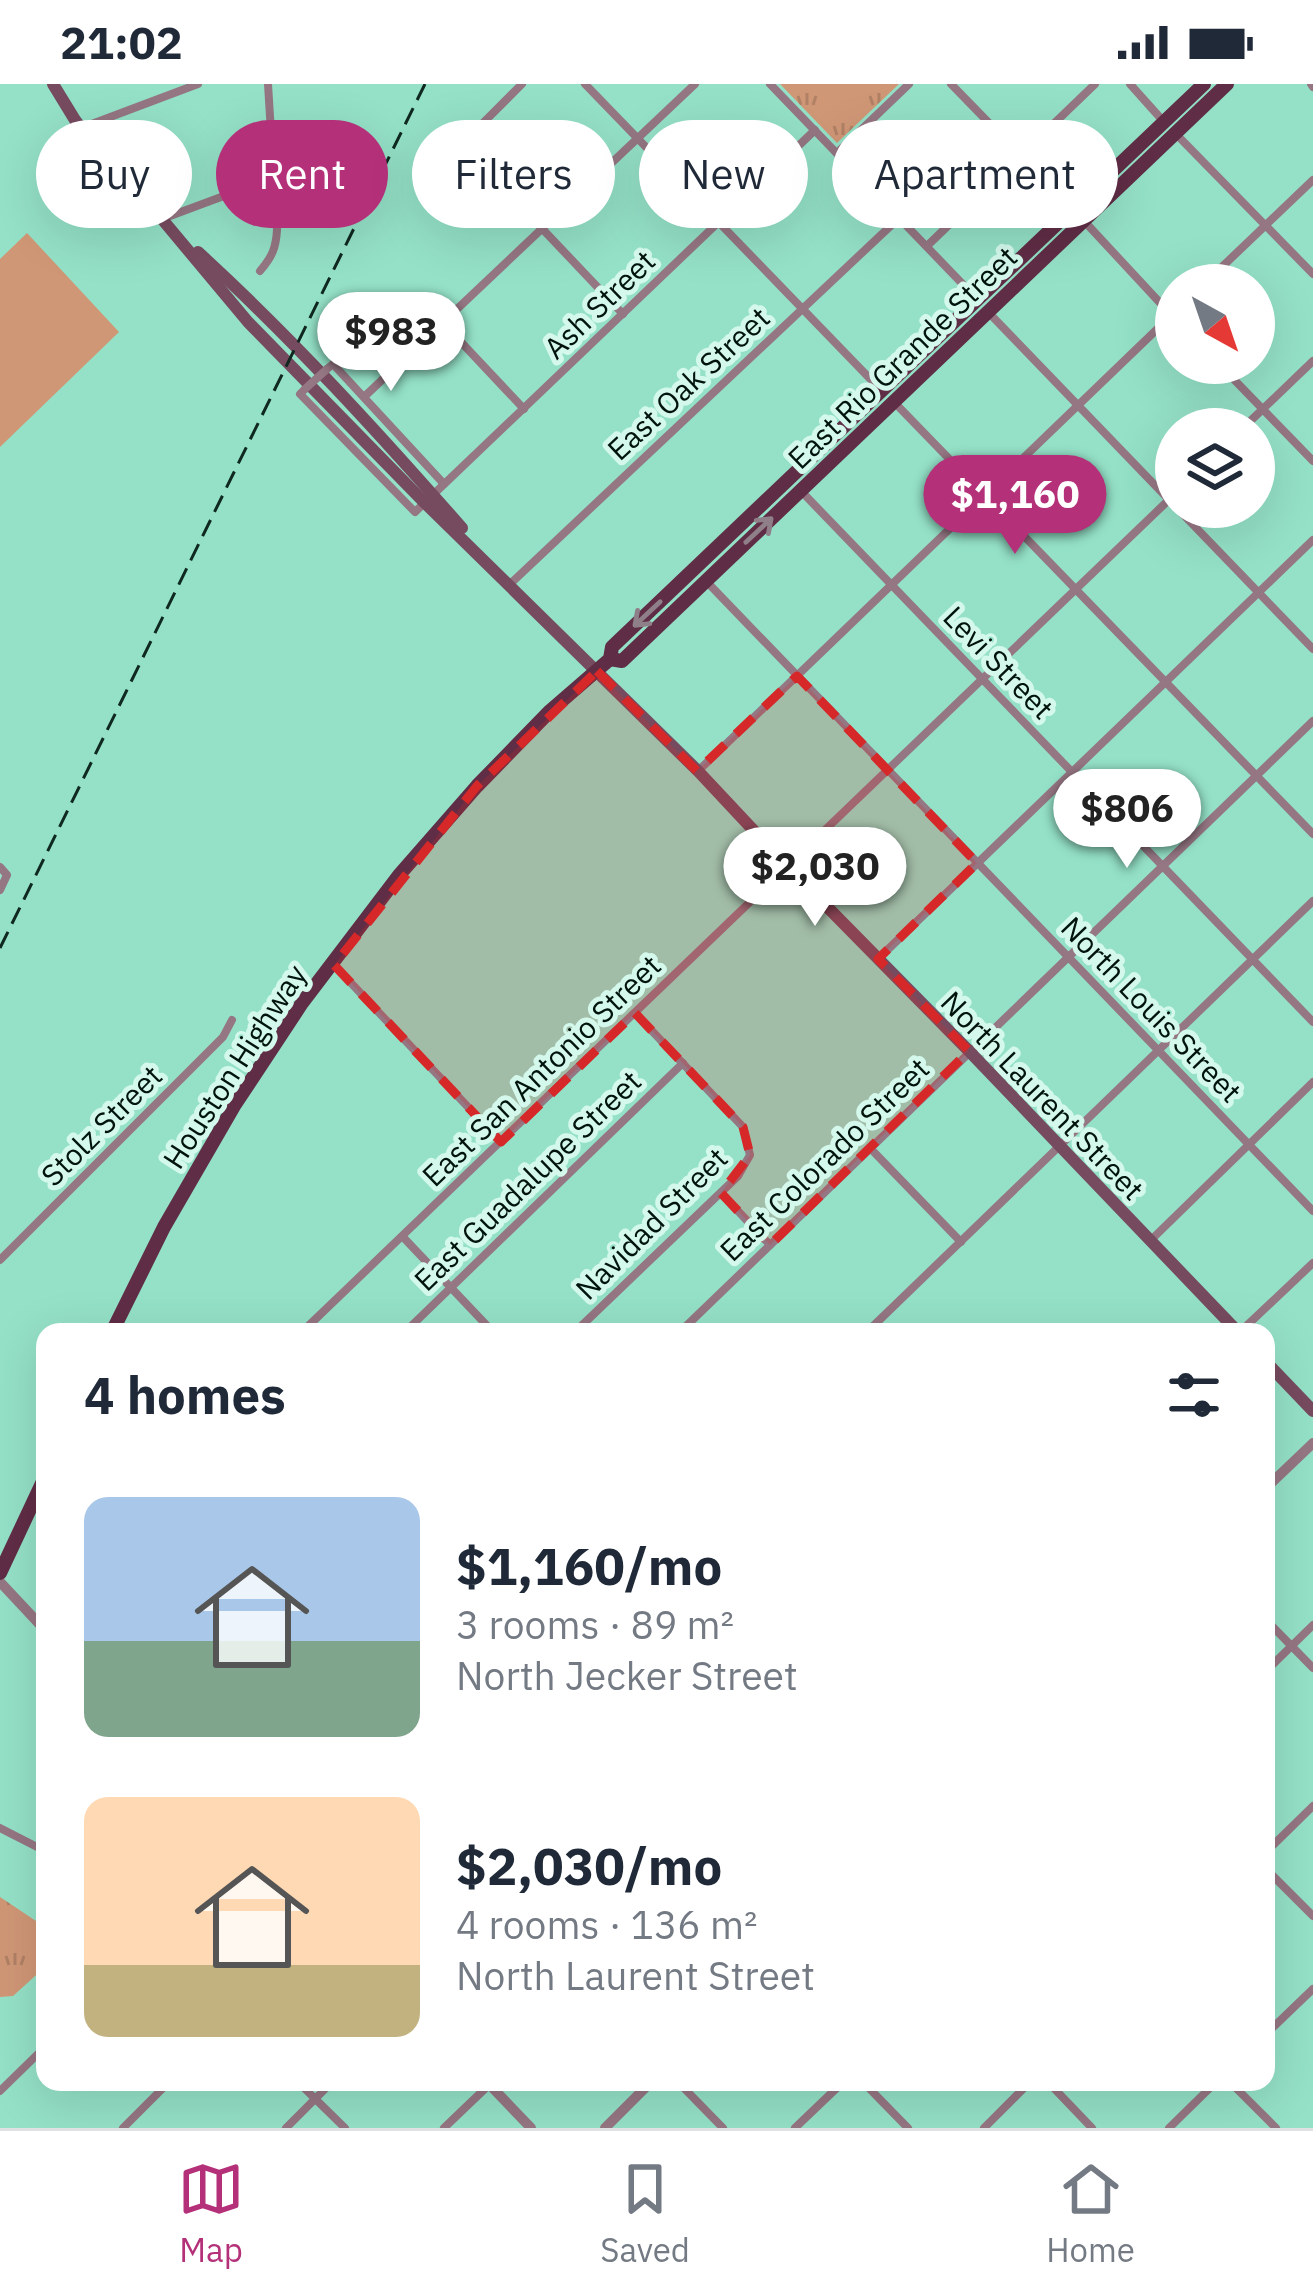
<!DOCTYPE html>
<meta charset="utf-8">
<style>
body{margin:0;font-family:"IBM Plex Sans",sans-serif;background:#f6f6f7;color:#1f2937;height:100vh;display:flex;flex-direction:column;font-size:45px;white-space:nowrap}
*{box-sizing:border-box;margin:0}
p{font-size:39px;color:#747a83}
.icon{flex:none;width:66px;height:66px;fill:none;stroke:currentColor;stroke-width:2;stroke-linecap:round;stroke-linejoin:round}
.map{position:relative;flex:1;overflow:hidden}
.details{position:absolute;left:36px;top:1239px;width:1239px;height:768px;display:flex;flex-direction:column;background:#fff;border-radius:24px;box-shadow:0 12px 48px #0002}
.details>*{flex:none}
.banner{position:absolute;left:36px;top:36px;width:1242px;height:108px;display:flex;gap:24px}
.needle{width:78px;rotate:140deg}
.fabs{position:absolute;left:1155px;top:180px;display:grid;gap:24px}
.fabs a{display:grid;place-items:center;width:120px;height:120px;border-radius:50%;background:#fff;box-shadow:0 12px 48px #0002;font-size:60px}
.price{position:absolute;translate:-50% -102px;padding:0 27px;border-radius:42px;background:#fff;color:#222;font-size:39px;line-height:78px;filter:drop-shadow(0 3px 6px #0008)}
.price::after{content:'';position:absolute;left:50%;top:72px;width:36px;height:27px;margin-left:-18px;background:inherit;clip-path:polygon(0 0,100% 0,50% 100%)}
.price.on{background:#b4317a;color:#fff}
ul{padding:0;list-style:none}
li{display:flex;align-items:center;gap:36px;height:300px;padding:0 48px}
li span{display:grid;place-items:center;flex:none;width:336px;height:240px;border-radius:24px;color:#555}
li>.icon{margin-inline-start:auto}
span .icon{width:144px;height:144px;fill:#fffc;stroke-width:1}
li b{font-size:51px}
h2{display:flex;justify-content:space-between;align-items:center;height:144px;padding:0 48px;font-size:51px}
.chip{padding:0 42px;border-radius:54px;background:#fff;box-shadow:0 12px 48px #0002;font-size:42px;line-height:108px}
.chip.on{background:#b4317a;color:#fff}
.status{display:flex;justify-content:space-between;align-items:center;height:84px;padding:0 60px;background:#fff;direction:ltr}
.status svg{height:33px;fill:currentColor}
.menu{display:flex;justify-content:space-around;align-items:center;height:168px;border-top:3px solid #e0e1e3;background:#fff;font-size:33px;color:#747a83}
.menu a{display:grid;justify-items:center;gap:6px}
.menu .on{color:#b4317a}
.map>svg:first-child{display:block}
.green{fill:#d09776}
.park{fill:url(#park-tufts)}
.lines{fill:none;stroke-linecap:round;stroke-linejoin:round}
.minor{stroke:#957683;stroke-width:8}
.tertiary{stroke:#957683;stroke-width:10}
.secondary{stroke:#774b5f;stroke-width:12}
.primary{stroke:#602d46;stroke-width:14}
.rail{stroke:#0f2820;stroke-width:3;stroke-dasharray:18 9;stroke-linecap:butt}
.minor-bridge{stroke:#957683;stroke-width:8}
.oneway{stroke:#8e7f88}
.marked{fill:#d62828;fill-opacity:0.2;stroke:#d62828;stroke-width:9;stroke-dasharray:24 15;stroke-linejoin:round}
.labels{text-anchor:middle;dominant-baseline:central;stroke-width:10;stroke-linejoin:round;paint-order:stroke}
.street-label{font-size:30px;fill:#00130d;stroke:#d4f9ec}
</style>
<div class="status"><b>21:02</b><svg viewBox="0 0 49 12"><path d="M0 12V9h3v3zM5 12V6h3v6zM10 12V3h3v9zM15 12V0h3v12zM26 1h20v11H26zM47 4h2v5h-2z"/></svg></div>
<div class="map">
<svg width="1313" height="2044" viewBox="0 0 1313 2044">
<defs>
<pattern id="park-tufts" width="24" height="20" patternUnits="userSpaceOnUse" patternTransform="scale(3)"><rect width="24" height="20" fill="#d09776"/><path d="M3 7l-1-3M5 7V3M7 7l1-3M15 17l-1-3M17 17v-4M19 17l1-3" fill="none" stroke="#b18165"/></pattern>
</defs>
<rect width="100%" height="100%" fill="#94e1c7"/>
<path class="green" d="M27 149 119 248 0 363V175Z"/>
<g class="park">
<path d="M780 0H899L837 59Z"/>
<path d="M0 1813 45 1843V1883L13 1912 0 1913Z"/>
</g>
<g class="lines">
<g class="minor">
<path d="M522 0 462 60 623 230"/>
<path d="M585 0 880 305"/>
<path d="M770 0 977 215"/>
<path d="M951 0 1071 123"/>
<path d="M1130 0 1164 38"/>
<path d="M1311 0 1313 3"/>
<path d="M81 44 198 0"/>
<path d="M1176 50 1313 190"/>
<path d="M837 69 909 0"/>
<path d="M162 135 275 93"/>
<path d="M1085 138 1176 236"/>
<path d="M927 162 1095 0"/>
<path d="M260 187C272 173 276 164 277 146L268 0"/>
<path d="M1203 201 1313 96"/>
<path d="M989 229 1176 423"/>
<path d="M444 240 524 325"/>
<path d="M1218 279 1313 377"/>
<path d="M327 285 333 280 444 400"/>
<path d="M305 305 300 310 415 428 815 46"/>
<path d="M364 313 695 0"/>
<path d="M894 318 1313 750"/>
<path d="M1242 345 1313 277"/>
<path d="M802 408 1313 938"/>
<path d="M1176 423 1313 565"/>
<path d="M707 498 1313 1127"/>
<path d="M510 500 899 134"/>
<path d="M698 687 1176 227"/>
<path d="M0 783 7 791 0 806"/>
<path d="M878 875 1313 456"/>
<path d="M334 881 501 1058"/>
<path d="M870 1064 961 1158"/>
<path d="M721 1109 770 1161"/>
<path d="M403 1153 493 1248"/>
<path d="M1151 1156 1313 998"/>
<path d="M0 1176 223 953 232 936"/>
<path d="M302 1248 1176 409"/>
<path d="M405 1248 683 979"/>
<path d="M575 1248 738 1092 750 1071 743 1043 635 929"/>
<path d="M680 1248 1313 637"/>
<path d="M867 1248 1313 817"/>
<path d="M1240 1248 1313 1179"/>
<path d="M1266 1536 1313 1584"/>
<path d="M1266 1587 1313 1541"/>
<path d="M0 1744 45 1767"/>
<path d="M1266 1768 1313 1722"/>
<path d="M1266 1785 1313 1832"/>
<path d="M1266 1950 1313 1905"/>
<path d="M298 1998 345 2044"/>
<path d="M678 1998 723 2044"/>
<path d="M863 1998 908 2044"/>
<path d="M1048 1998 1092 2044"/>
<path d="M1230 1998 1276 2044"/>
<path d="M0 2007 45 1963"/>
<path d="M123 2044 169 1998"/>
<path d="M286 2044 332 1998"/>
<path d="M444 2044 491 1999"/>
<path d="M795 2044 843 1998"/>
<path d="M984 2044 1030 1998"/>
<path d="M1169 2044 1216 1998"/>
</g>
<g class="tertiary">
<path d="M1266 1404 1313 1359"/>
<path d="M0 1498 45 1546"/>
<path d="M487 1998 531 2044"/>
<path d="M605 2044 651 1998"/>
</g>
<g class="secondary">
<path d="M53 0 75 36 99 67 162 135 248 238 425 419 698 687 787 782 969 967 1238 1248"/>
<path d="M198 168C292 254 378 348 462 444"/>
<path d="M1266 1278 1313 1327"/>
</g>
<g class="primary">
<path d="M610 575 622 577 1227 0"/>
<path d="M112 1248 164 1143 234 1022 302 919 400 790 477 702 550 627 610 575 612 563 1204 0"/>
<path d="M0 1489 45 1393"/>
</g>
<path class="rail" d="M0 864 425 0"/>
<path class="minor-bridge" d="M305 305 327 285"/>
</g>
<defs><path id="oneway-shaft" d="M-6 0H5M1.5-3L5.5 0L1.5 3" fill="none" stroke-width="1.6" stroke-linecap="round" stroke-linejoin="round" transform="scale(3)"/></defs>
<g class="oneway">
<use href="#oneway-shaft" transform="translate(759 446) rotate(-43)"/>
<use href="#oneway-shaft" transform="translate(647 530) rotate(137)"/>
</g>
<path class="marked" d="M597 587 697 687 797 592 977 779 878 875 969 967 770 1161 721 1109 750 1071 743 1043 635 929 501 1058 334 881 477 702Z"/>
<g class="labels">
<g class="street-label">
<text transform="translate(599 220) rotate(-44)">Ash Street</text>
<text transform="translate(902 273) rotate(-44)">East Rio Grande Street</text>
<text transform="translate(688 299) rotate(-43)">East Oak Street</text>
<text transform="translate(999 578) rotate(46)">Levi Street</text>
<text transform="translate(1152 925) rotate(46)">North Louis Street</text>
<text transform="translate(234 982) rotate(-57)">Houston Highway</text>
<text transform="translate(541 986) rotate(-44)">East San Antonio Street</text>
<text transform="translate(1043 1011) rotate(46)">North Laurent Street</text>
<text transform="translate(101 1041) rotate(-45)">Stolz Street</text>
<text transform="translate(824 1075) rotate(-44)">East Colorado Street</text>
<text transform="translate(527 1096) rotate(-44)">East Guadalupe Street</text>
<text transform="translate(651 1139) rotate(-45)">Navidad Street</text>
</g>
</g>
</svg>
<div class="fabs">
<a><svg class="needle" viewBox="-14 -14 28 28"><path d="M0-13l5 13h-10z" fill="#e53935"/><path d="M0 13l5-13h-10z" fill="#747a83"/></svg></a>
<a><svg class="icon" aria-label="layers" viewBox="0 0 24 24"><path d="M12 4l9 5-9 5-9-5zM3 14l9 5 9-5"/></svg></a>
</div>
<b class="price" style="left:391px;top:310px">$983</b>
<b class="price on" style="left:1015px;top:473px">$1,160</b>
<b class="price" style="left:1127px;top:787px">$806</b>
<b class="price" style="left:815px;top:845px">$2,030</b>
<div class="banner">
<a class="chip">Buy</a>
<a class="chip on">Rent</a>
<a class="chip">Filters</a>
<a class="chip">New</a>
<a class="chip">Apartment</a>
</div>
<section class="details">
<h2>4 homes<svg class="icon" aria-label="filters" viewBox="0 0 24 24"><path d="M4 7h16M4 17h16"/><circle cx="9" cy="7" r="2"/><circle cx="15" cy="17" r="2"/></svg></h2>
<ul>
<li><span style="background:linear-gradient(#a9c7e8 60%,#7fa58c 0)"><svg class="icon" aria-label="home" viewBox="0 0 24 24"><path d="M3 11l9-7 9 7M6 9v11h12V9"/></svg></span><div><b>$1,160/mo</b><p>3 rooms · 89 m²</p><p>North Jecker Street</p></div></li>
<li><span style="background:linear-gradient(#ffd9b3 70%,#c2b280 0)"><svg class="icon" aria-label="home" viewBox="0 0 24 24"><path d="M3 11l9-7 9 7M6 9v11h12V9"/></svg></span><div><b>$2,030/mo</b><p>4 rooms · 136 m²</p><p>North Laurent Street</p></div></li>
</ul>
</section>
</div>
<nav class="menu">
<a class="on"><svg class="icon" aria-label="map" viewBox="0 0 24 24"><path d="M3 6l6-2 6 2 6-2v14l-6 2-6-2-6 2zM9 4v14M15 6v14"/></svg>Map</a>
<a><svg class="icon" aria-label="saved" viewBox="0 0 24 24"><path d="M7 4h10v16l-5-4-5 4z"/></svg>Saved</a>
<a><svg class="icon" aria-label="home" viewBox="0 0 24 24"><path d="M3 11l9-7 9 7M6 9v11h12V9"/></svg>Home</a>
</nav>
